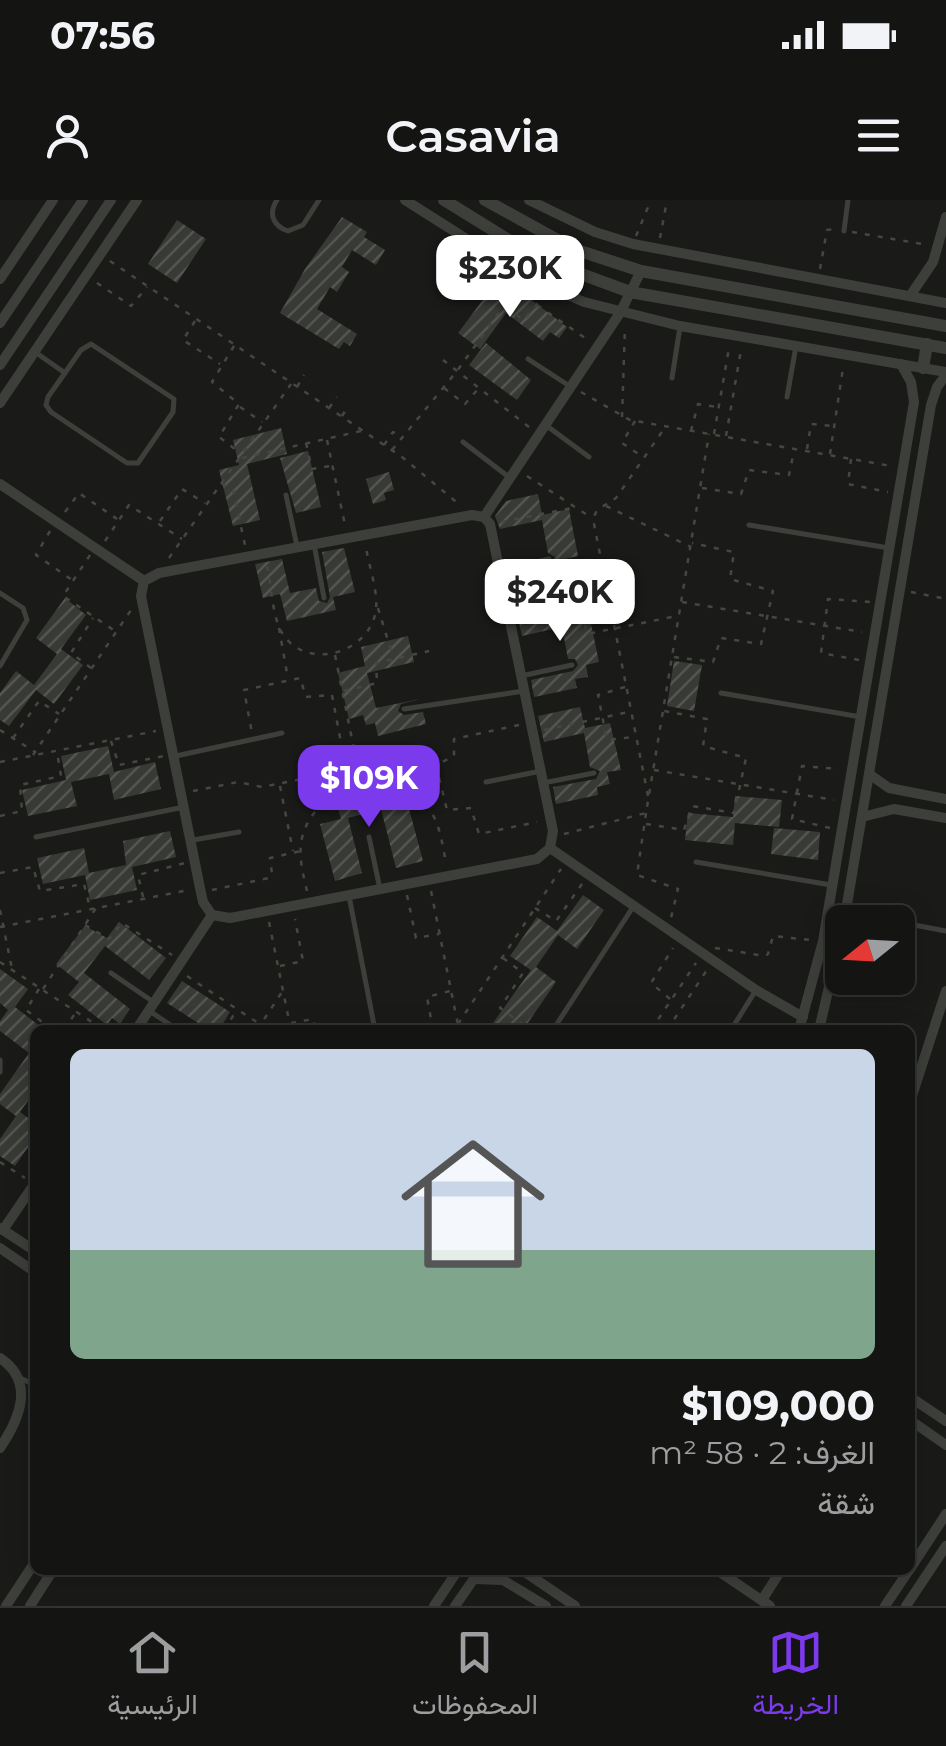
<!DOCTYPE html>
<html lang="ar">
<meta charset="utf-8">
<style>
body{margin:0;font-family:Montserrat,Vazirmatn,sans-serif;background:#212121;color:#f1f3f6;direction:rtl;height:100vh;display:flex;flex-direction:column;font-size:38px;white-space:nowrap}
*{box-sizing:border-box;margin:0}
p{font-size:32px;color:#9d9ea0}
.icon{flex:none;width:55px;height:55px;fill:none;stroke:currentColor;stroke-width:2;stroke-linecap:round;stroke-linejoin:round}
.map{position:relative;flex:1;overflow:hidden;direction:ltr}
.details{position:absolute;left:30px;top:825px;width:885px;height:550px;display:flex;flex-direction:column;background:#141413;border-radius:15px;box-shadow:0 5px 25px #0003,0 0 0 2px #333;direction:rtl}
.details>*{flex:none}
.needle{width:65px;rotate:252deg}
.buttons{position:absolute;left:825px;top:705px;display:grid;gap:20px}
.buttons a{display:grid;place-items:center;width:90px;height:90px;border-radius:15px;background:#141413;box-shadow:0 5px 25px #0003,0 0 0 2px #333;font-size:50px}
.price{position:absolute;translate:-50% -85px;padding:0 22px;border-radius:20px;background:#fff;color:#222;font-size:32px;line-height:65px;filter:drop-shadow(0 2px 5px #0008)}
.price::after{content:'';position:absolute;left:50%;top:60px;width:30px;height:22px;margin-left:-15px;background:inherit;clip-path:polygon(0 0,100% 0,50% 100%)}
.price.selected{background:#7c3aed;color:#fff}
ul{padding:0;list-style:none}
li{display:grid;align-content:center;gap:20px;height:530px;padding:0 40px}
li span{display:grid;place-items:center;height:310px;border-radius:15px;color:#555}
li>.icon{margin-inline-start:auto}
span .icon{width:180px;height:180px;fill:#fffc;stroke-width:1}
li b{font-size:42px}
.status{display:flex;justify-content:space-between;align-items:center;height:70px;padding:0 50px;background:#141413;direction:ltr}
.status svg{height:28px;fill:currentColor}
header{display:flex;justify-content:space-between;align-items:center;height:130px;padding:0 40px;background:#141413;font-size:45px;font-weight:600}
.menu{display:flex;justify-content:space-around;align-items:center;height:140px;border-top:2px solid #333;background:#141413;font-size:28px;color:#9d9ea0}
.menu a{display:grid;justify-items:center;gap:5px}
.menu .selected{color:#7c3aed}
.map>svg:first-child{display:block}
.building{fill:url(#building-hatch)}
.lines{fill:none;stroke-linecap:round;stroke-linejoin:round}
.path{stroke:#454740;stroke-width:2.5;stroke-dasharray:5 8;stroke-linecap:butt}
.service{stroke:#3d403a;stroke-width:5}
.minor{stroke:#3d403a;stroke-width:10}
.tertiary{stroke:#3d403a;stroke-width:12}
</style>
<div class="status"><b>07:56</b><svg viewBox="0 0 49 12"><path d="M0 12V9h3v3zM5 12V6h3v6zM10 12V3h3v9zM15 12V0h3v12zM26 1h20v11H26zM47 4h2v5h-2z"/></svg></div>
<header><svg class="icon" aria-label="menu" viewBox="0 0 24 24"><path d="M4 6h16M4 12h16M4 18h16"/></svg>Casavia<svg class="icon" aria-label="person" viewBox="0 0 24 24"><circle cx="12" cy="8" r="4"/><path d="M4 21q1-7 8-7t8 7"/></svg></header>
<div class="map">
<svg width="946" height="1406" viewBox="0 0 946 1406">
<defs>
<pattern id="building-hatch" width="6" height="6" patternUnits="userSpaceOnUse" patternTransform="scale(2.5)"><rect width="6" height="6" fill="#383a36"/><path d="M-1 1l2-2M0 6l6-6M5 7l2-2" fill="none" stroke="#535550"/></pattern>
</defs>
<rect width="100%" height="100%" fill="#1a1b19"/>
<g class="building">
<path d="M342 17 367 32 364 37 385 50 376 65 352 50 342 67 349 72 337 92 330 87 317 109 357 134 350 146 344 142 339 149 280 113 305 69Z"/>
<path d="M177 20 206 39 177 83 148 64Z"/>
<path d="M521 92 567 127 559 138 550 132 543 141 506 113 480 149 458 133 488 93 509 109Z"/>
<path d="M486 143 531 180 517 200 469 165Z"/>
<path d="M281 228 287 254 247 264 260 320 233 326 219 270 239 265 233 240Z"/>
<path d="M308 251 321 307 296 313 280 258Z"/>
<path d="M389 272 394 290 384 293 386 300 373 304 366 279Z"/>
<path d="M538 294 542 315 569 309 578 356 565 359 568 370 555 373 557 381 512 390 509 374 551 365 555 357 548 353 542 320 500 329 495 316 506 301Z"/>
<path d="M344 348 355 392 333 397 336 410 287 421 280 394 263 398 255 364 282 359 290 393 316 388 319 401 327 403 330 397 322 352Z"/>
<path d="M65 398 86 415 61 449 83 465 54 504 36 490 9 526 0 520V493L16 471 34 485 57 454 36 438Z"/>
<path d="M560 399 566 424 590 419 599 462 586 465 588 477 575 479 577 488 534 497 531 480 573 471 578 465 575 459H568L562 427 522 436 516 409Z"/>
<path d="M408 436 414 462 367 473 376 508 420 499 401 504 398 511 404 515 423 512 426 524 378 536 375 523 366 525 363 515 349 519 338 473 365 466 361 447Z"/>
<path d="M674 461 702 465 694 511 667 506Z"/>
<path d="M580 507 585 528 610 523 621 570 607 572 610 584 597 587 598 595 556 604 553 587 596 579 600 571 590 567 584 533 544 542 538 516Z"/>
<path d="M108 546 114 572 155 562 161 589 114 600 109 574 71 582 77 606 28 616 22 590 66 580 61 556Z"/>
<path d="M383 581 391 610 408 605 423 661 396 668 381 609 348 618 362 673 335 681 320 624 341 619 334 594Z"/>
<path d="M735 596 782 600 779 627 735 623 733 645 685 640 688 613 733 617Z"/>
<path d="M774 628 820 632 818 660 771 654Z"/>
<path d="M170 631 176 657 132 667 137 690 90 700 85 675 43 684 37 658 84 648 89 673 126 665 123 641Z"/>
<path d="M583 695 604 710 577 749 558 735 536 767 556 782 523 830H488L531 770 510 756 537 717 557 731Z"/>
<path d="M119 722 166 758 149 780 105 746 84 773 130 809 120 824 112 818 107 825 68 795 79 782 56 764 85 726 107 738Z"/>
<path d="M0 769 28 789 15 807 45 830H35V891L20 912 35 923V937L15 966 0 956V939L16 916 0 904V894L29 853 0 831V821L8 810 0 803Z"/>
<path d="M182 781 230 812 219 830H209L167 803Z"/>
</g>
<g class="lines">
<g class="path">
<path d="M852 32 928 45"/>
<path d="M636 36 651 0"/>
<path d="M660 38 667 0"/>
<path d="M110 61 402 257 460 305"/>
<path d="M820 69 827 30 834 29"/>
<path d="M97 83 131 106 147 87"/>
<path d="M537 105 588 140"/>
<path d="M505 108 524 120 542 98"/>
<path d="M195 121 183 140 220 164"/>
<path d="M234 146 212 182 239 204 219 237 239 252"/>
<path d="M443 160 529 227"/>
<path d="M297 187 304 175"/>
<path d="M444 188 465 204 478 189"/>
<path d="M581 192 630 220 891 266"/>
<path d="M240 207 262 222"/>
<path d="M329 208 337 197"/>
<path d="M342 216 349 205"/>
<path d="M622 217 625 126"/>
<path d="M635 221 622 243 643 257"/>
<path d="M691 231 698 204 717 207"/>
<path d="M714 234 729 148"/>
<path d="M726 236 741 150"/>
<path d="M327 240 345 325"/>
<path d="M306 243 312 269 330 266"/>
<path d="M384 245 393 232 401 236"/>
<path d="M807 249 811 224 833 226"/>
<path d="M392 250 457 171 518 86"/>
<path d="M830 254 843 168"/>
<path d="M242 258 361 231"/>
<path d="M851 259 848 284 888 292"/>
<path d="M527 276 592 318"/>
<path d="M221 283 233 290 245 345"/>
<path d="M702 288 741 294 749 270 789 275 794 251"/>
<path d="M606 306 689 346"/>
<path d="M65 312 79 293 117 319"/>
<path d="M160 321 182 289 205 303"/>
<path d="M501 322 572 308"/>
<path d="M50 331 36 355 72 380"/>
<path d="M105 341 129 305 182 339"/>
<path d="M90 355 63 396 115 431"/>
<path d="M169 358 291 184"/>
<path d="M267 366C271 385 272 409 279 427 298 471 364 458 375 415 380 395 369 368 366 347"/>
<path d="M603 381 577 387 587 434 677 416"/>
<path d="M911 392 946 399"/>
<path d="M682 402 862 432"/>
<path d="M378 408 393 457"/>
<path d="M522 423 608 406"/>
<path d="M279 428 288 479"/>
<path d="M335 455 361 584"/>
<path d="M674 457 713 462 721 438 761 444 773 391 730 379 734 352 692 343"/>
<path d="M859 460 821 453 828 399 871 402"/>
<path d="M91 468 71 453 93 418"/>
<path d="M625 487 598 495 607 540 634 537"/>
<path d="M344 491 377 483 376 463 429 451"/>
<path d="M519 525 454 539V556L436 565 447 610 471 608 479 634 537 622"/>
<path d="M0 530 35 552"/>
<path d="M544 530 629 512"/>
<path d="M13 538 39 501 59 514"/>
<path d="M111 541 119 565 164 556"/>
<path d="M33 555 131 410"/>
<path d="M0 562 156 531"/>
<path d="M654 570 834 600"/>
<path d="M280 586 293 651"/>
<path d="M193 591 238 582 262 587 317 576V557L342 548 332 495 306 497 300 478 244 490 252 533"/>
<path d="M648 596 593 319 597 310 616 298 666 226"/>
<path d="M646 613 637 675 678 689 671 718"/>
<path d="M0 616 22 611 20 585 61 576 57 552"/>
<path d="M646 624 684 630 692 606 734 613 746 558 703 546 707 519 664 511"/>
<path d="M830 628 792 619 802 566 839 569"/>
<path d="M564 634 646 613 709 234"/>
<path d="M0 673 33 667 40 691 84 684 90 708"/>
<path d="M212 690 269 678 272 674 270 658 301 651"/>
<path d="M307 691C303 674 298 656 302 638 314 586 391 563 426 605 440 621 442 643 446 663"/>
<path d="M431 691 459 830"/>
<path d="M407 695 416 738 439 734"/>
<path d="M143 697 138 675 185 663"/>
<path d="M535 708 556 721 582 684"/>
<path d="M0 710 12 769"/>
<path d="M269 722 291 830"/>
<path d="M85 725 109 739 122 723 172 755"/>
<path d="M0 727 189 690"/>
<path d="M715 748 765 756 768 754 773 736 811 740"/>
<path d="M503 758 523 773 500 808 522 824 521 830"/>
<path d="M0 762 104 830"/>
<path d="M280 766 303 761 295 719"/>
<path d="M187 776 261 825"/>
<path d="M39 789 26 810 53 830"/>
<path d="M43 789 96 708"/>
<path d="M670 799 651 783 673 748"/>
<path d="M291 823 313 819 316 830"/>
<path d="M458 824 561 669"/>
<path d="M64 830 74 815"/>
<path d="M231 830 227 826 236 811"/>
<path d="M257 830 282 792"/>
<path d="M433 830 427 797 450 791"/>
<path d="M651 830 696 763"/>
<path d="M667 830 707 770"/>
<path d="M35 909 31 915 35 918"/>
<path d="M0 962 25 978"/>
</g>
<g class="service">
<path d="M277 0C268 14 273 26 288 31L303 25 319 0"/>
<path d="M844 31 848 0"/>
<path d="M91 144 174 199 173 212 138 263H127L51 212 46 205 48 197 81 150Z"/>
<path d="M35 152 65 173"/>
<path d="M528 159 571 187"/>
<path d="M672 178 680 127"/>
<path d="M787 197 796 146"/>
<path d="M547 226 589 257"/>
<path d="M463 242 510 278"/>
<path d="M286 295 297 346"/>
<path d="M749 325 889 348"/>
<path d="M314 344 324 398"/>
<path d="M499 370 549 359"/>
<path d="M0 393 23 408 27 420 0 466"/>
<path d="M521 476 572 465"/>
<path d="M721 493 861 517"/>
<path d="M404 509 524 491"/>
<path d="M176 556 282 533"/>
<path d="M486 582 541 571"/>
<path d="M543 583 594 573"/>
<path d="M36 637 184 607"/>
<path d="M369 637 380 689"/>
<path d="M193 640 239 632"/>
<path d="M696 662 831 685"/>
<path d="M349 696 375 830"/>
<path d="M909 724 946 731"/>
<path d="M111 773 152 801"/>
<path d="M151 812 178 830"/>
<path d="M553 830 633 707"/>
<path d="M731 830 756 790"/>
<path d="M0 860V872"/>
<path d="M20 1178 35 1185"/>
</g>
<g class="minor">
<path d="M405 0 525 76 584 102 680 126 946 172"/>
<path d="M529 0 595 32 633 44 946 103"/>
<path d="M0 79 53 0"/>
<path d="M910 96 933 62 946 17"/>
<path d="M0 123 83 0"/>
<path d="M0 165 111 0"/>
<path d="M0 203 137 0"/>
<path d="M0 284 144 381"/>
<path d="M472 315 484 317 490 324 553 631 550 648 537 659 230 718 212 715 203 702 200 688 141 396 144 381 159 373Z"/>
<path d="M484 317 620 113 641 71"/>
<path d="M869 574 889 588 946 599"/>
<path d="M862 617 894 609 946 618"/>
<path d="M550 648 756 790 803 817"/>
<path d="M844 722 931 205 937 187 946 175"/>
<path d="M136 830 212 715"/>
<path d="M799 830 823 741 914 202 911 182 901 164"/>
<path d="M819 830 842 731"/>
<path d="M910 902 946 791"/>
<path d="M0 1028 35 1051"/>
<path d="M3 1030 35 983"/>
<path d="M0 1048 35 1072"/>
<path d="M0 1158C36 1182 19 1220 0 1248"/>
<path d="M910 1197 946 1221"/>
<path d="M910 1220 946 1245"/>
<path d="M910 1369 946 1314"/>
<path d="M522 1370 575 1406"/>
<path d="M717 1370 770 1406"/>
<path d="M474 1379 503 1380 546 1406"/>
<path d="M762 1400 781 1370"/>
<path d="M6 1406 35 1362"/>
<path d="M30 1406 53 1370"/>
<path d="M434 1406 458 1370"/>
<path d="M455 1406 480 1370"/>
<path d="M885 1406 909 1370"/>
<path d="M906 1406 946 1346"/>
</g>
<g class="tertiary">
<path d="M444 0 538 58 630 92 946 148"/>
<path d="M485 0 574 49 641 71 946 126"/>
<path d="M923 168 927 144"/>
</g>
</g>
</svg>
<div class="buttons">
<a><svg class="needle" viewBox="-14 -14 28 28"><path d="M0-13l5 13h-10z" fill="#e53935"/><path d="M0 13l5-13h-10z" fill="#9d9ea0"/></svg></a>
</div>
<b class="price" style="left:510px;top:120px">$230K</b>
<b class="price" style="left:560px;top:444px">$240K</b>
<b class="price selected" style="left:369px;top:630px">$109K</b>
<section class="details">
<ul>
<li><span style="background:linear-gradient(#c9d6e8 65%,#7fa58c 0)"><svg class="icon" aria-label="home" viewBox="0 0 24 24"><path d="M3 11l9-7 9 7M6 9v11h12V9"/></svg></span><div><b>$109,000</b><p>الغرف: 2 · 58 m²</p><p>شقة</p></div></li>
</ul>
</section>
</div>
<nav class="menu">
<a class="selected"><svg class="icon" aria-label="map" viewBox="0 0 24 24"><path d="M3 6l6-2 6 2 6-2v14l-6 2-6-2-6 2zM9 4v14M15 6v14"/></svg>الخريطة</a>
<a><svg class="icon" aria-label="saved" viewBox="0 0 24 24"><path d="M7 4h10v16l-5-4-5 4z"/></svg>المحفوظات</a>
<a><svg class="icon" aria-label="home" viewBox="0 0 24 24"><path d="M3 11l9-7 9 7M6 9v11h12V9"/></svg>الرئيسية</a>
</nav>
